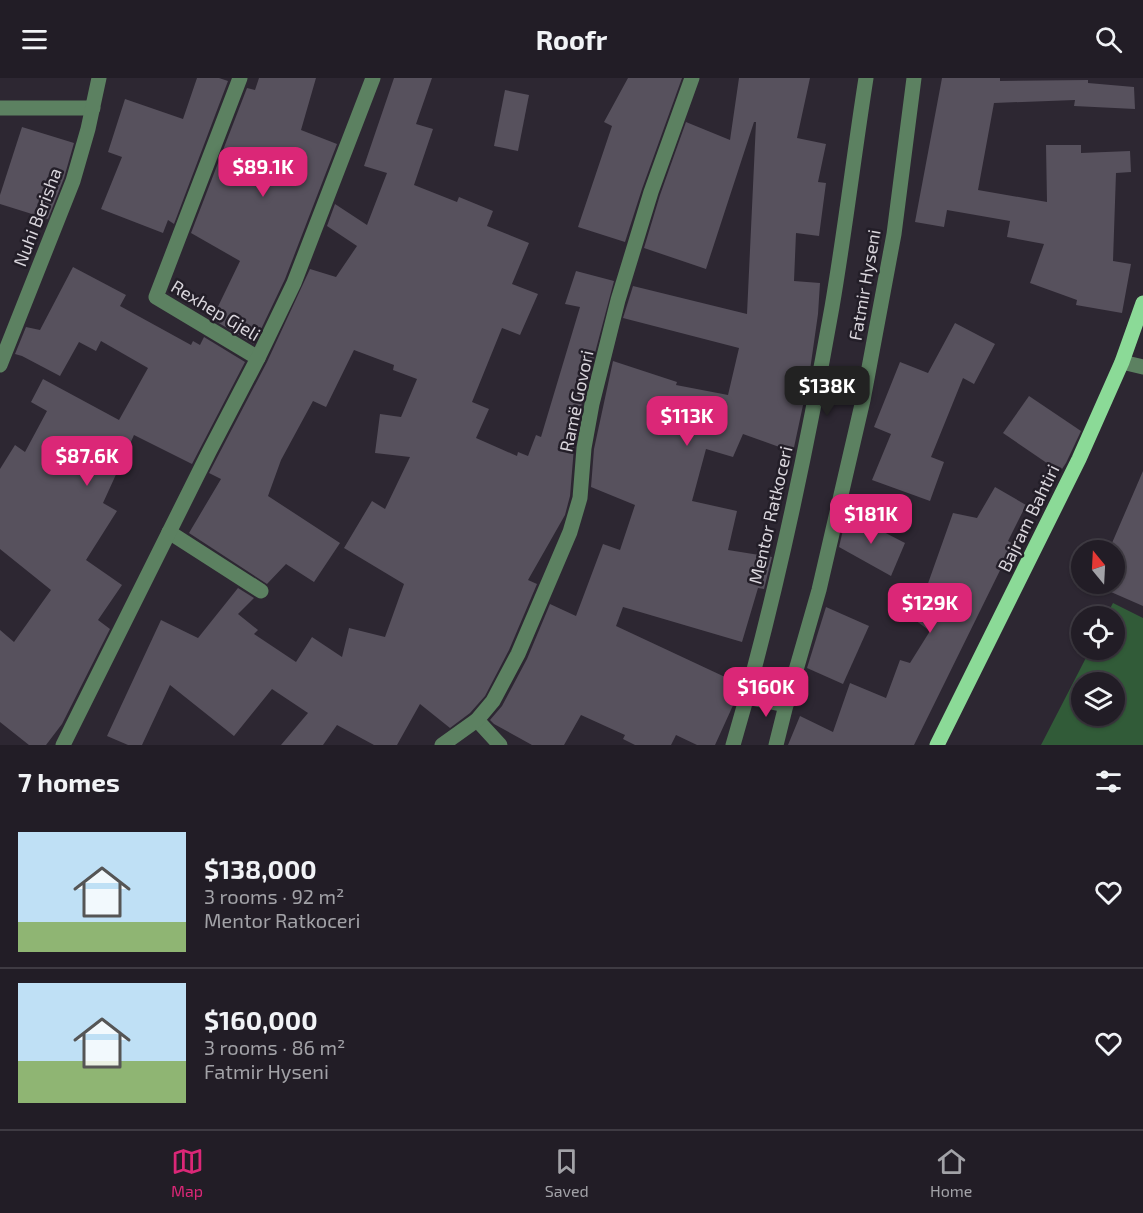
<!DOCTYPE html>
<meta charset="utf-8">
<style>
body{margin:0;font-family:"Exo 2",sans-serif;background:#2a262e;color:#f1f3f6;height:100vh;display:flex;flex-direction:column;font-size:22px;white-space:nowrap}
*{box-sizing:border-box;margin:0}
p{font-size:20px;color:#a2a2a7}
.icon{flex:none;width:33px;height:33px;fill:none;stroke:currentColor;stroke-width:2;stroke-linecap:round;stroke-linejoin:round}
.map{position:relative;height:667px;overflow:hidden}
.sheet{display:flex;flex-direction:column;background:#221d26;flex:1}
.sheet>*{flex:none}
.needle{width:39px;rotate:342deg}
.controls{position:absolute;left:1071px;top:462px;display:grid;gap:12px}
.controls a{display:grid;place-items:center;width:54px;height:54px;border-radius:50%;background:#221d26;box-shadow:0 2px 4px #0004,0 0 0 2px #3f3b43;font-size:30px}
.price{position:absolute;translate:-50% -51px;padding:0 14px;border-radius:12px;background:#db2777;color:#fff;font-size:20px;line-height:39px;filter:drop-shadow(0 2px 3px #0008)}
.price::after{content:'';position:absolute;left:50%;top:36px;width:18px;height:14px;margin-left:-9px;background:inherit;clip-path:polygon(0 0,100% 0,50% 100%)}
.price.active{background:#222;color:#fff}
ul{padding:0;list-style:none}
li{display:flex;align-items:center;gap:18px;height:150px;padding:0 18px}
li+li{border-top:2px solid #3f3b43}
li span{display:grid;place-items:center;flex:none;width:168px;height:120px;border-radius:0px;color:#555}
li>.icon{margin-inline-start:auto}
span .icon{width:72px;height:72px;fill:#fffc;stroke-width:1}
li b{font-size:26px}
h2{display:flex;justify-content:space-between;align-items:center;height:72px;padding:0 18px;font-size:26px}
header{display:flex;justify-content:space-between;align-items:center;height:78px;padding:0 18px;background:#221d26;font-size:27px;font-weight:700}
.tab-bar{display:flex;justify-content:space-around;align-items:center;height:84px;border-top:2px solid #3f3b43;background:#221d26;font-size:16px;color:#a2a2a7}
.tab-bar a{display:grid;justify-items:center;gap:3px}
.tab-bar .active{color:#db2777}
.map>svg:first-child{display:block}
.green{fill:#315b38;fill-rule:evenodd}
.building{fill:#57515d}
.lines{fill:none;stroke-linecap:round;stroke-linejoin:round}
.minor{stroke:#5c8161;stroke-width:15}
.major{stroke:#8bda97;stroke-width:15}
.labels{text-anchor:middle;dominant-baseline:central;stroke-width:5;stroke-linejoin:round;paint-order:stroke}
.street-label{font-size:18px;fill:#d9d5dc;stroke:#231e28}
</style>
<header><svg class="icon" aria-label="menu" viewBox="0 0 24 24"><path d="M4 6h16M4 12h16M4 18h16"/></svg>Roofr<svg class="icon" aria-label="search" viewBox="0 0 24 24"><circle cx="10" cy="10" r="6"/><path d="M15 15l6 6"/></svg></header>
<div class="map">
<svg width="1143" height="667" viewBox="0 0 1143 667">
<rect width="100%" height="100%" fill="#2d2732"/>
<path class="green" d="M1113 525 1143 540V667H1041L1090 572H1114V538H1106ZM1082 604H1114V638H1082Z"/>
<g class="building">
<path d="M197 0H219L228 3 174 146 168 142 163 155 101 131 122 79 108 74 125 21 183 41Z"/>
<path d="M259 0H316L301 52 337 66 285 201 254 266 212 241 240 183 191 155 247 10 255 12Z"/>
<path d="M394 0H432L416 46 433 51 414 107 457 124 459 119 493 133 487 148 529 165 512 206 538 216 520 257 502 250 472 324 489 331 476 360 517 378 518 374 528 378 536 357 541 359 580 229 565 226 576 193 614 203 582 324 574 369 570 418 565 437 528 502 537 506 509 572 485 618 470 635 450 650 420 626 397 667H374L337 647 323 667H281L308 635 272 611 234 658 170 607 142 667H128L107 658 161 542 198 560 238 510 254 520 238 536 258 552 254 556 296 584 312 559 342 579 349 550 385 559 404 506 344 470 372 423 385 431 410 379 375 375 380 336 401 339 417 301 393 292 394 287 354 272 326 329 313 323 281 382 268 418 340 465 314 504 286 486 267 506 189 455 221 401 209 395 267 284 310 191 336 199 357 168 327 148 335 126 367 147 387 95 364 88Z"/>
<path d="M628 0H682L642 111 625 164 578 149 612 48 604 44Z"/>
<path d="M739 0H810L797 60 826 66 818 104 826 105 819 158 796 155 794 203 820 205 818 236 809 299 793 374 743 356 733 379 706 371 692 423 737 433 728 472 772 479 764 511 758 510 742 564 623 529 616 548 740 606 735 623 715 667H697L676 657 671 667H635L623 661 625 657 581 637 564 667H532L494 646 490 642 502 628 527 581 550 526 576 538 603 466 620 472 635 427 591 409 594 371 613 283 677 304 676 307 728 317 739 270 623 240 633 208 747 236 756 44H754L706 191 644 170 660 117 686 44 730 62Z"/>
<path d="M942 0H1000V3L1088 2V5L1134 9 1135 31 1074 28 1075 22 994 25 978 112 1047 124 1046 67H1081V75L1130 73 1131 94 1116 95 1113 183 1131 186 1122 235 1076 227 1077 222 1030 205 1044 166 1007 159 1010 143 947 132 944 149 915 144Z"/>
<path d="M505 12 529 17 518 73 494 68Z"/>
<path d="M22 49 74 65 64 100 48 141 0 126V117Z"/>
<path d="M73 189 126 217 120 228 191 267 193 263 200 267 204 259 245 284 192 386 134 357 103 425 117 433 86 482 122 507 98 542 110 551 62 646 46 667H29L0 644V552L14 564 51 512 0 471V391L15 367 25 374 47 333 31 324 43 301 119 342 148 290 101 263 96 273 79 264 60 298 22 278 15 276 26 249 40 252Z"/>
<path d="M955 245 995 266 974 306 963 300 931 379 944 384 930 423 872 402 891 356 874 349 900 284 928 295Z"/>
<path d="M1029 318 1081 353 1066 385 1060 394 1003 355Z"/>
<path d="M1143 393V528L1095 507 1114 506V472H1109Z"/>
<path d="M995 409 1026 427 1008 463 1013 466 914 667H788L800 638 833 654 850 605 886 620 900 582 910 585 930 553 915 542 953 435 977 440Z"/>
<path d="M847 435 905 465 891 498 839 469Z"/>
<path d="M826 529 869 548 843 606 807 590Z"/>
</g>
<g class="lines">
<g class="minor">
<path d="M240 0 156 219 258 280"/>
<path d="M0 30H93"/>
<path d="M1122 284 1143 289"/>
<path d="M0 287 73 103 88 51 99 0"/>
<path d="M169 454 261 513"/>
<path d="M747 619 786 627 776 667"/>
<path d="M786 627 819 512 863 322 894 156 914 0"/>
<path d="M477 642 500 667"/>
<path d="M63 667 209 374 258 280 294 205 373 0"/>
<path d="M442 667 477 642 493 623 518 576 570 454 580 420 584 370 592 326 618 222 651 114 692 0"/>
<path d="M733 667C775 524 806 376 832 229 845 153 854 76 866 0"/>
</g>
<path class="major" d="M937 667 1079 381 1122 284 1143 225"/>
</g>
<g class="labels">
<g class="street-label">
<text transform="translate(37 139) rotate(-69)">Nuhi Berisha</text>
<text transform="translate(864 207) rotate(-80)">Fatmir Hyseni</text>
<text transform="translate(216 232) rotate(31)">Rexhep Gjeli</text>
<text transform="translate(576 323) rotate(-78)">Ramë Govori</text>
<text transform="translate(770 437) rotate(-77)">Mentor Ratkoceri</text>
<text transform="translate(1028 440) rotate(-64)">Bajram Bahtiri</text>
</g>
</g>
</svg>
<div class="controls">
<a><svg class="needle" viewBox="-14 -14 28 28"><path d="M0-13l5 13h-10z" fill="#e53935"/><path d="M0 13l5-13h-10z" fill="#a2a2a7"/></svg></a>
<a><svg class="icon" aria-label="locate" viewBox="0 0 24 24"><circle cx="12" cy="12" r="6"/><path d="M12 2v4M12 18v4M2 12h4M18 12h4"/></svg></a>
<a><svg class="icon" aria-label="layers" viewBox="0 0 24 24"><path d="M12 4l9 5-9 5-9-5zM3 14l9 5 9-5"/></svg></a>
</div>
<b class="price" style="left:263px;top:120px">$89.1K</b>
<b class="price active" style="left:827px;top:339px">$138K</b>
<b class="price" style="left:687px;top:369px">$113K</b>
<b class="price" style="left:87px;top:409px">$87.6K</b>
<b class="price" style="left:871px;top:467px">$181K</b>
<b class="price" style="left:930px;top:556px">$129K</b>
<b class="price" style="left:766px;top:640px">$160K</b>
</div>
<section class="sheet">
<h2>7 homes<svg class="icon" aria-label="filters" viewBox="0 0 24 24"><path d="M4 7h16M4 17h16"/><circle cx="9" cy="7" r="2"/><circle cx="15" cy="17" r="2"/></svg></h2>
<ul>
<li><span style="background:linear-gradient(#bfe0f5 75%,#8fb573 0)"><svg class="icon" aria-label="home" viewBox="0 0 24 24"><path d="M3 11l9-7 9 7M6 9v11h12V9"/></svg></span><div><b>$138,000</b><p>3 rooms · 92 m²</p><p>Mentor Ratkoceri</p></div><svg class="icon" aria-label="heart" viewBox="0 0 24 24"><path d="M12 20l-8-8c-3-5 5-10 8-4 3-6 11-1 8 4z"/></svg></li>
<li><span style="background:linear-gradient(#bfe0f5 65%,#8fb573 0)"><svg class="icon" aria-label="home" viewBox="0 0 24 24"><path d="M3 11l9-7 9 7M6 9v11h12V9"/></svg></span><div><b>$160,000</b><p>3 rooms · 86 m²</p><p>Fatmir Hyseni</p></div><svg class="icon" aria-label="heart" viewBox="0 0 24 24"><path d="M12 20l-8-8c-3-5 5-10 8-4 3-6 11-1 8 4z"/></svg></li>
</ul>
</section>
<nav class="tab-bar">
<a class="active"><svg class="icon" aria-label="map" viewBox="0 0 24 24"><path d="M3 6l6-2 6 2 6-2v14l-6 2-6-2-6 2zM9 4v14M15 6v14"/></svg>Map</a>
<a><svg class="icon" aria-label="saved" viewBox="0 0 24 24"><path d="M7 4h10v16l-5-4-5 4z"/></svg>Saved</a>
<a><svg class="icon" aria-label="home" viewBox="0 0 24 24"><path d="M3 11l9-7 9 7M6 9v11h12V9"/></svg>Home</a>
</nav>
